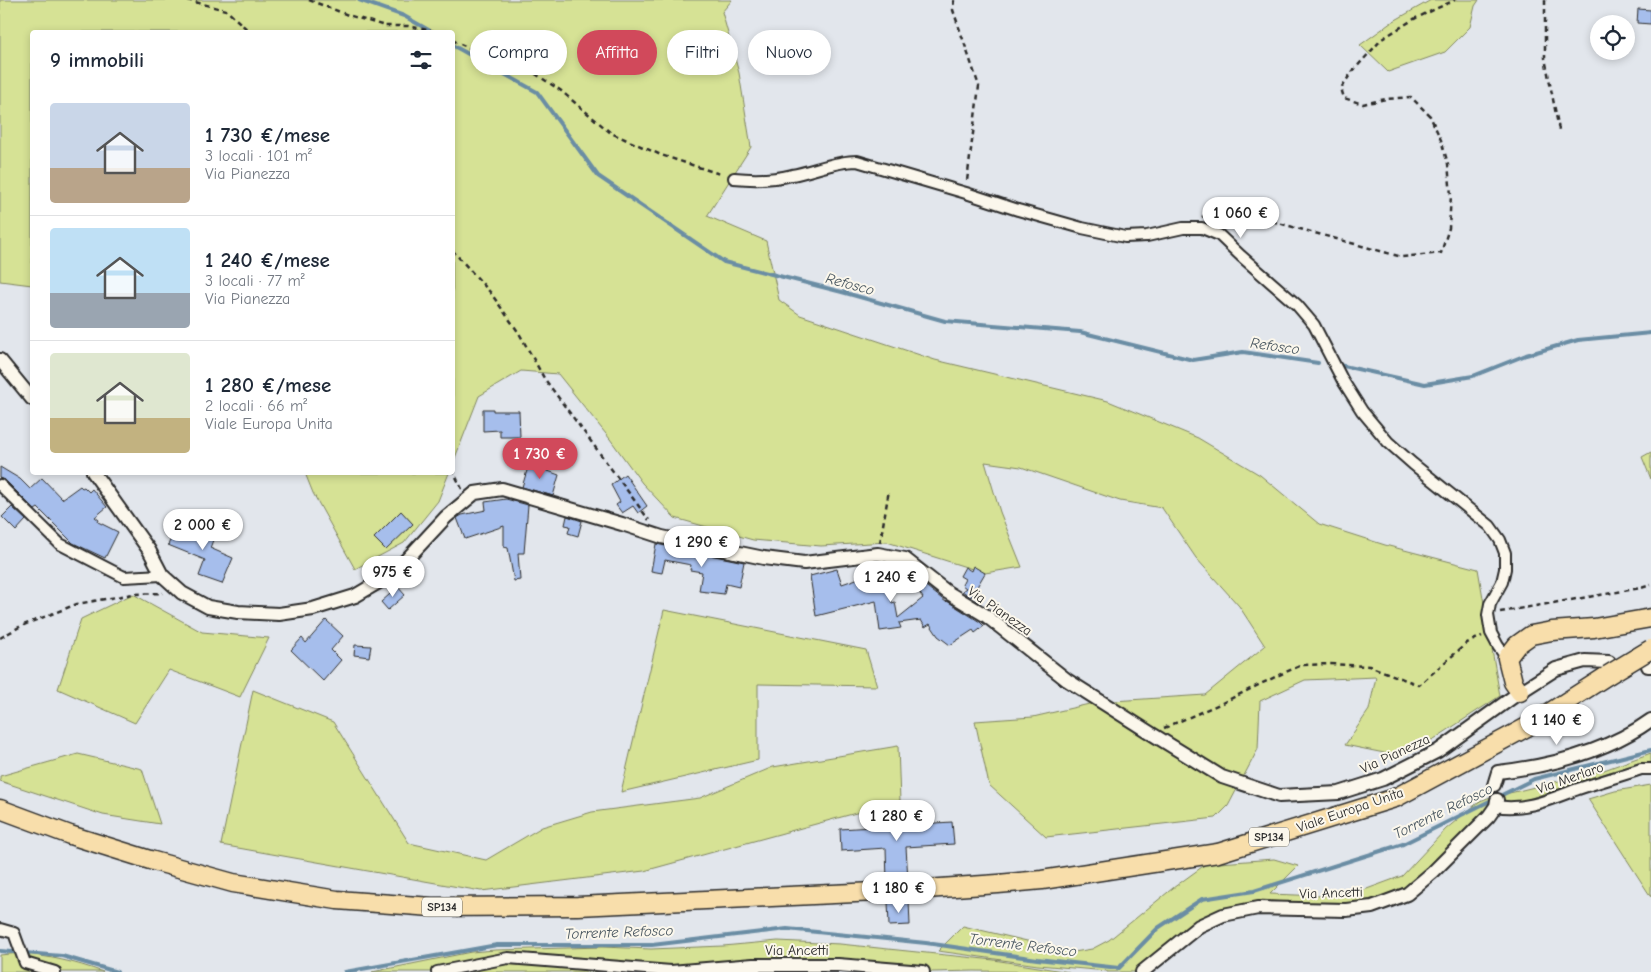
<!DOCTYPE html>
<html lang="it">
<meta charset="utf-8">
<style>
body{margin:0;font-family:"Comic Neue",sans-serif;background:#f6f6f7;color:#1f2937;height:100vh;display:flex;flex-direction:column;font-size:19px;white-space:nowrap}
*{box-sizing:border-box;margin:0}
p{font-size:16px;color:#747a83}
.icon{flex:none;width:28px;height:28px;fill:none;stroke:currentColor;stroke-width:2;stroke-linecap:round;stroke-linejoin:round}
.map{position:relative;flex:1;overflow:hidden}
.sheet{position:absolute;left:30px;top:30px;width:425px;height:445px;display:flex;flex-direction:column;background:#fff;border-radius:5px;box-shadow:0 2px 8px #0003}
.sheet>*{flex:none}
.banner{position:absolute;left:470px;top:30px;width:475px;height:45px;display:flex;gap:10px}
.tools{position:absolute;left:1590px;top:15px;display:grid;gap:10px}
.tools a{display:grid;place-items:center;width:45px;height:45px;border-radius:50%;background:#fff;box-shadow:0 2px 8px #0003;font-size:25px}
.price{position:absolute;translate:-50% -42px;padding:0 11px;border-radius:18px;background:#fff;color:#222;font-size:16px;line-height:32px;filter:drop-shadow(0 1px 2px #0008)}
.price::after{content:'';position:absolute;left:50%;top:30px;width:15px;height:11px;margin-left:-8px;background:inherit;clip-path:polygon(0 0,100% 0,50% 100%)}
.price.on{background:#d1495b;color:#fff}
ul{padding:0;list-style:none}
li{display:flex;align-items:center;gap:15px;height:125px;padding:0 20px}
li+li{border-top:1px solid #e0e1e3}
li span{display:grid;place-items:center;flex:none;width:140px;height:100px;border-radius:5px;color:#555}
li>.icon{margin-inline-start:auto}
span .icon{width:60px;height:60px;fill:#fffc;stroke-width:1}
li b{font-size:21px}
h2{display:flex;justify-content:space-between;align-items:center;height:60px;padding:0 20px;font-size:21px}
.chip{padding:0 18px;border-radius:22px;background:#fff;box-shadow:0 2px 8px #0003;font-size:18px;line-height:45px}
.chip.on{background:#d1495b;color:#fff}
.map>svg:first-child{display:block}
.green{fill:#d6e295;stroke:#808660}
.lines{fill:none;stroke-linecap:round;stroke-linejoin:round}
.stream{stroke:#6b8da4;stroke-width:4}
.building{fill:#a6beec;stroke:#2b2b2b}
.minor-casing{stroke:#2b2b2b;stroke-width:14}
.tertiary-casing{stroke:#2b2b2b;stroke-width:16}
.trunk-casing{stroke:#2b2b2b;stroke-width:21}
.path{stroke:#2b2b2b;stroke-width:2.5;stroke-dasharray:5 4;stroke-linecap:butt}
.minor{stroke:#fbf7ec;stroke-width:10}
.tertiary{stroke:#fbf7ec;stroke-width:12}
.trunk{stroke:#f8deab;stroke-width:18}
.trunk-bridge-casing{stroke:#2b2b2b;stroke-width:21;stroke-linecap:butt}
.trunk-bridge{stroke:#f8deab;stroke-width:18}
.labels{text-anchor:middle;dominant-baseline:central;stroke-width:4;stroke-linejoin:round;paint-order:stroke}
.shield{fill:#fbf7ec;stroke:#696865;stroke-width:1}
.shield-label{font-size:12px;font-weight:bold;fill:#2b2b2b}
.street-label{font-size:14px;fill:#2b2b2b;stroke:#fbf7ec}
.water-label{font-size:15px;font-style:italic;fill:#46545e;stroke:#fbf7ec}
</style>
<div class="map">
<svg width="1651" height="972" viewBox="0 0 1651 972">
<rect width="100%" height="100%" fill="#e2e6ec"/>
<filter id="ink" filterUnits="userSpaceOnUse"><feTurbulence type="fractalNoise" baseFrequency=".02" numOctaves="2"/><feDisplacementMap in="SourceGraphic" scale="10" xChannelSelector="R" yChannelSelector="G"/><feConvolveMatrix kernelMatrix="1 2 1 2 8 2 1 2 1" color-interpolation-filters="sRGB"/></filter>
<g filter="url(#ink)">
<g class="green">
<path d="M0 0H732L722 12 739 73 751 147 707 216 766 241 779 300 800 315 935 360 1108 401 1198 438 1260 475 1319 524 1385 545 1478 569 1500 696 1434 739 1394 755 1345 745 1369 710 1376 677 1305 680 1260 701 1258 749 1228 806 1216 818 1046 837 989 785 975 721 1033 717 1098 702 1205 695 1265 646 1239 606 1196 558 1162 508 1120 501 1021 467 985 462 1000 512 1022 567 985 573 887 542 821 546 753 540 675 518 642 483 610 439 558 374 521 371 479 396 453 463 452 32H32V285L0 281Z"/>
<path d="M1431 0H1479L1475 6 1470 27 1445 52 1388 72 1360 45 1392 22Z"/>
<path d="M1651 452V479L1642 457Z"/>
<path d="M305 473H449L438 501 404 543 355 569 313 493Z"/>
<path d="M133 594 202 632 269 638 240 697 169 670 135 723 58 689 81 619Z"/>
<path d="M664 610 866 650 877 686 758 684V760L621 792Z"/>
<path d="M253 690 333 722 409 843 486 860 542 827 592 812 700 798 773 767 898 746 900 801 644 871 481 891 221 845Z"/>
<path d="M1651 753V765L1610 772 1522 801 1501 802 1428 870 1406 886 1380 897 1355 903 1319 905 1262 900 1257 904 1197 926 1136 972H1107V971L1038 965 938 951 963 926 1074 952 1092 949 1109 940 1173 888 1206 864 1274 859 1298 866 1270 894 1321 896 1356 893 1402 876 1446 829 1480 801 1493 796 1514 792 1604 770Z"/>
<path d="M78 754 142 769 160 824 103 815 0 781V776Z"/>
<path d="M1651 785V897L1588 799 1615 791Z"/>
<path d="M778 941 840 944 994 960 1069 972 974 971 933 972 750 962 672 972H372L471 952 495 950 602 947 651 949 723 946Z"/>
<path d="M20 953C51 957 73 961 103 972H0V955Z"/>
</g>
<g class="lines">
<g class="stream">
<path d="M359 0 404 16 432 32"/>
<path d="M452 45 537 92 598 176 724 262 842 292 945 321 1080 332 1193 360 1243 352 1318 363"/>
<path d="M1339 365 1425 384 1473 376 1526 355 1578 340 1651 333"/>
<path d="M0 951 62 956 117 972"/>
<path d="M345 972 497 945H652L787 929 926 943 1037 959 1119 968 1158 928 1202 899 1254 891 1403 844 1534 779 1651 750"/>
</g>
</g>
<g class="building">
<path d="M1638 9 1651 10V24L1637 23Z"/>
<path d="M483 409H493V411H519L520 437H500V430L483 431Z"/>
<path d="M529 464 559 475 553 496 522 487Z"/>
<path d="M0 467 20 479 30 489 42 478 62 499 80 486 82 488 84 487 89 492 92 489 107 507 95 517 99 520 98 522 118 532 105 558 73 543 38 508 35 510 5 480 0 478Z"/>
<path d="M625 474 647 506 638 513 633 506 622 513 616 505 620 502 611 485Z"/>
<path d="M506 499 528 505 524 553H518L520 580 514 581 508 548 504 547V526L465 539 457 518 462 515 486 510 485 502Z"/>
<path d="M12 507 26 520 16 531 2 517Z"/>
<path d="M401 511 413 524 386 550 374 538Z"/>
<path d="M567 516 582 521 578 536 568 533 570 526 565 525Z"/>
<path d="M189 521 216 532 210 548 233 558 222 584 199 576 205 560 168 545 174 532 183 536Z"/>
<path d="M656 544 744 562 739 587 726 584 724 594 699 591 702 572 690 570 691 565 665 560 662 573 651 571Z"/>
<path d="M894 565 898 566 901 577 891 580V582L889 583 892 603 895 602 898 618 923 598 919 592 922 590 913 576 946 602 947 601 980 622 984 626 975 633 973 630 950 645 938 636 930 624 925 627 921 620 899 623 901 628 880 631 876 601 816 616 810 576 837 569 842 584 874 573 873 571Z"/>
<path d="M973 566 985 573 971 597 962 591 966 588 962 585 965 579 960 576 965 567 971 571Z"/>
<path d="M398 587 405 595 388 610 381 602Z"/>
<path d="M326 620 343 636 331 650 341 660 323 681 291 650 302 638 306 643Z"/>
<path d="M355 645 371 646 369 657 354 655Z"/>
<path d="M952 822 954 844 906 847 908 880 887 881 886 848 841 851 840 829Z"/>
<path d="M909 901 910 925 889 926 888 902Z"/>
</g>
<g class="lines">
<defs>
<g id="minor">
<path d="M734 178C754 180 772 180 792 175 814 171 835 161 857 161L966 193 1018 210 1082 228 1125 237 1147 236 1183 228H1202L1219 235 1241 256 1297 305 1314 325 1343 381 1362 411 1388 442 1413 464 1490 526 1500 540 1505 553V569L1502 582 1490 604 1488 615 1491 633 1498 646 1507 658"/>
<path d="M0 485 60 544 124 577 162 575"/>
<path d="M1496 806C1526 811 1551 799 1578 789 1599 782 1620 776 1641 769H1651"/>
<path d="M0 929 14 933 25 963 55 972"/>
<path d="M437 972 508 958 671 971"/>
</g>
<g id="tertiary">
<path d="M0 360 32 399"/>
<path d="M93 472 149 550 162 575 182 593 208 607 238 612 279 614 313 609 355 596 394 573 446 517 475 493 502 489 622 524 662 537 764 558 804 563 878 554 905 559 947 592 985 615 1067 680 1152 734 1222 777 1279 796 1339 793 1383 779 1438 751 1520 692 1556 669 1585 661 1609 662"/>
<path d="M1648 666H1651"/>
<path d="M1494 785 1498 772C1550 766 1608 751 1651 720"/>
<path d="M671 972 753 965H838L923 972"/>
<path d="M1142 972 1199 926 1223 915 1258 908 1346 910 1372 907 1407 894 1433 872 1489 816 1496 806 1497 800"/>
</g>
<g id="trunk">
<path d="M1520 692 1513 682 1507 658 1517 645 1531 635 1552 631 1594 628 1651 618"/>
<path d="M0 809 70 835 150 860 233 883 337 900 432 907 578 906 897 891 998 884 1042 880 1218 853 1395 798 1527 727 1608 675"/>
</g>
</defs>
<use href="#minor" class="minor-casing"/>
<use href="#tertiary" class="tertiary-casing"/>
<use href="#trunk" class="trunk-casing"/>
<g class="path">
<path d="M187 0 226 10 250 32"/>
<path d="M309 0 348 15 385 26H408L437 32"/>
<path d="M954 0 953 10 979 86 967 181"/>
<path d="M1545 0V58L1559 130"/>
<path d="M452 40 486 56 534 73 560 90 611 133 661 155 723 175"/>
<path d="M1202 217C1217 208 1237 213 1253 216L1402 257 1441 253 1449 228 1451 195 1448 164 1441 140 1430 116 1411 97 1386 99 1363 104 1344 98 1341 88 1352 72 1382 39 1414 19 1455 0"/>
<path d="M452 250 490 292 519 333 544 378 649 520"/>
<path d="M452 469 462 489"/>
<path d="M880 543 889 490"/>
<path d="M1500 612 1641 588 1651 585"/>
<path d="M0 638 21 626 77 604 133 594 163 593"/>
<path d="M1164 728 1222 703 1279 675 1302 665 1330 664 1369 666 1419 685 1467 643 1482 636"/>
</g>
<use href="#minor" class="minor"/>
<use href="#tertiary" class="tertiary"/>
<use href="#trunk" class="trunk"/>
<defs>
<path id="trunk-bridge" d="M1608 675 1651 649"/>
</defs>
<use href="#trunk-bridge" class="trunk-bridge-casing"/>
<use href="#trunk-bridge" class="trunk-bridge"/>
</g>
</g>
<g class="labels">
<g class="shield">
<rect x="1249" y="827.5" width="40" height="19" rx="4"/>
<rect x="422" y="897.5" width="40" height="19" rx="4"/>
</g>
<g class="shield-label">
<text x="1269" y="837">SP134</text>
<text x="442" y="907">SP134</text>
</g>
<g class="street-label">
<text transform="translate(1000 611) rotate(35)">Via Pianezza</text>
<text transform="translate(1395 754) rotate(-25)">Via Pianezza</text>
<text transform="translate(1570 778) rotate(-19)">Via Merlaro</text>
<text transform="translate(1350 810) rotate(-19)">Viale Europa Unita</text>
<text transform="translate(1331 893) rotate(-2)">Via Ancetti</text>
<text x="797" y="950">Via Ancetti</text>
</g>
<g class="water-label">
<text transform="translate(850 284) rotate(15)">Refosco</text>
<text transform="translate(1275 346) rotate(8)">Refosco</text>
<text transform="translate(1443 811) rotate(-26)">Torrente Refosco</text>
<text transform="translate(619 932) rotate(-2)">Torrente Refosco</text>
<text transform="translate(1023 945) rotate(7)">Torrente Refosco</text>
</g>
</g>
</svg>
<div class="tools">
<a><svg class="icon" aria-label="locate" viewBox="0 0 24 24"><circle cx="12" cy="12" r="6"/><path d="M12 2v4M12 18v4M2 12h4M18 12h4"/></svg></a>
</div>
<b class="price" style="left:1241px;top:239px">1 060 €</b>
<b class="price on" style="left:540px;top:480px">1 730 €</b>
<b class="price" style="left:203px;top:551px">2 000 €</b>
<b class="price" style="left:702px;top:568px">1 290 €</b>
<b class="price" style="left:393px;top:598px">975 €</b>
<b class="price" style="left:891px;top:603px">1 240 €</b>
<b class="price" style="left:1557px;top:746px">1 140 €</b>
<b class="price" style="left:897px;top:842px">1 280 €</b>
<b class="price" style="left:899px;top:914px">1 180 €</b>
<div class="banner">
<a class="chip">Compra</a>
<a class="chip on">Affitta</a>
<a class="chip">Filtri</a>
<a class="chip">Nuovo</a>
</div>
<section class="sheet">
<h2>9 immobili<svg class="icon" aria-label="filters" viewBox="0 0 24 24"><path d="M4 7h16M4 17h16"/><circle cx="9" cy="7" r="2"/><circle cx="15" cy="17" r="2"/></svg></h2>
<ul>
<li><span style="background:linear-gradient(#c9d6e8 65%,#b9a48a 0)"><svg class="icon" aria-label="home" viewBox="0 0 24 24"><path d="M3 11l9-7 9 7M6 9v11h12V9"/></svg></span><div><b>1 730 €/mese</b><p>3 locali · 101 m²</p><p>Via Pianezza</p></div></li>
<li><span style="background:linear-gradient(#bfe0f5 65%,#9aa5b1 0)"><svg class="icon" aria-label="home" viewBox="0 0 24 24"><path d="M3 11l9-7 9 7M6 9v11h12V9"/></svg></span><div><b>1 240 €/mese</b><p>3 locali · 77 m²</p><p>Via Pianezza</p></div></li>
<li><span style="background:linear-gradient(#dfe7d0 65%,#c2b280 0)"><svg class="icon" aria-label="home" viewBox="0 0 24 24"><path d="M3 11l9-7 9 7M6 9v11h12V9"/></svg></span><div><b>1 280 €/mese</b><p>2 locali · 66 m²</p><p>Viale Europa Unita</p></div></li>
</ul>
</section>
</div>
